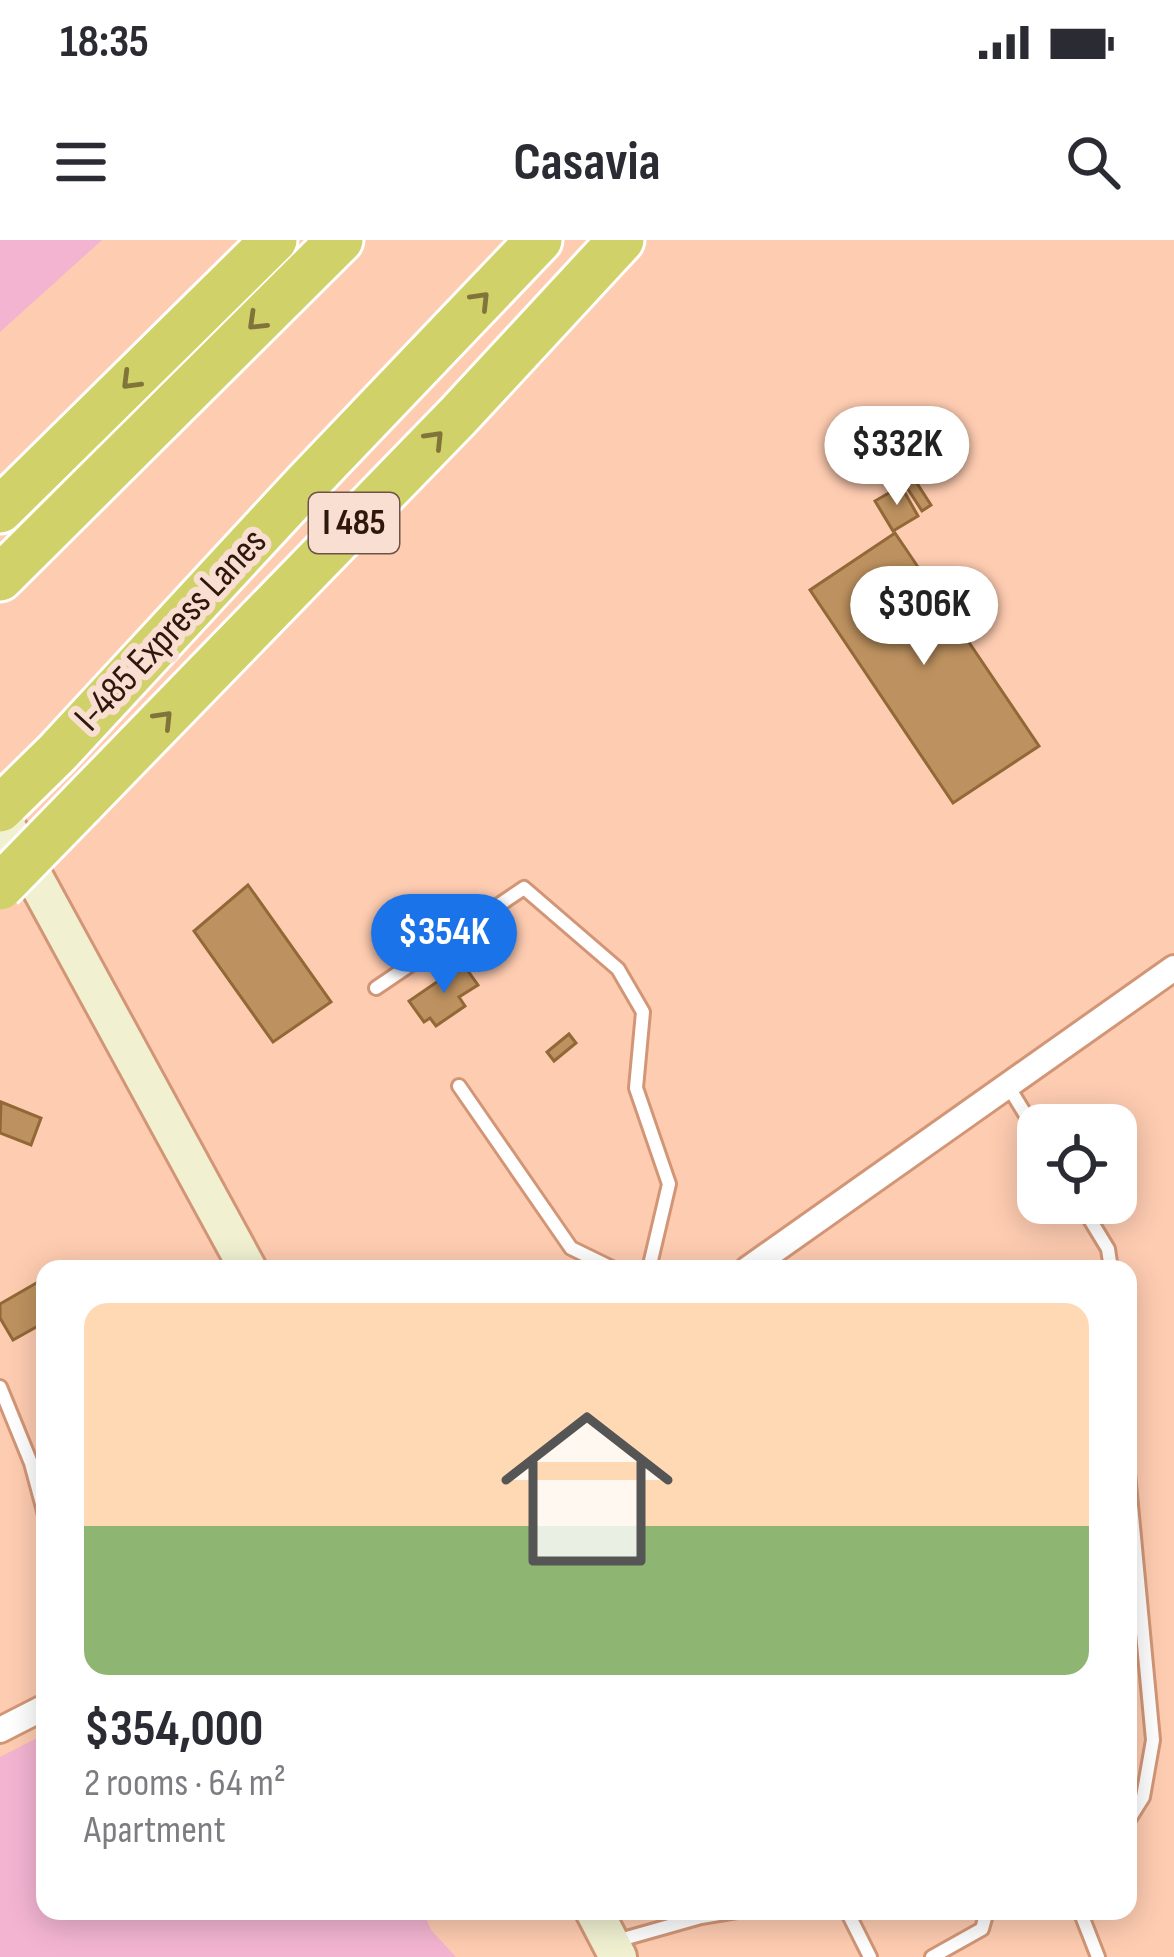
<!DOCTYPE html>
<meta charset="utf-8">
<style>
body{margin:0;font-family:"Sofia Sans Condensed",sans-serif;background:#f2f2f3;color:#2b2b33;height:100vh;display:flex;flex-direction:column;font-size:45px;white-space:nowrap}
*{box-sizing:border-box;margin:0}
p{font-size:39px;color:#7c7c81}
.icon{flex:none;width:66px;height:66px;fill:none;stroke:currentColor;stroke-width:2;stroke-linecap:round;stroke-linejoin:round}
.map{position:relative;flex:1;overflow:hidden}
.sheet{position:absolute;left:36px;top:1020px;width:1101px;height:660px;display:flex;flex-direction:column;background:#fff;border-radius:24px;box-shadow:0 6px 30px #0003}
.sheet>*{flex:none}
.tools{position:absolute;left:1017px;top:864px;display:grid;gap:24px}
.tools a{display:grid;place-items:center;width:120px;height:120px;border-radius:24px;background:#fff;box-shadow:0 6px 30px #0003;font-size:60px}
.price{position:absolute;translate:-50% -102px;padding:0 27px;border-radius:42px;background:#fff;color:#222;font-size:39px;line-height:78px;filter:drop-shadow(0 3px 6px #0008)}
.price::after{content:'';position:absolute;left:50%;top:72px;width:36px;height:27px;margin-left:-18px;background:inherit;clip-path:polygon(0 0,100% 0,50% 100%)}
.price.on{background:#1a73e8;color:#fff}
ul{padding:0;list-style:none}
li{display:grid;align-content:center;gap:24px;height:636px;padding:0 48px}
li span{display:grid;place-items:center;height:372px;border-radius:24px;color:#555}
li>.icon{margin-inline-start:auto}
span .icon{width:216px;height:216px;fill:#fffc;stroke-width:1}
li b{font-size:51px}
.status{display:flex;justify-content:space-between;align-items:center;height:84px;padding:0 60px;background:#fff;direction:ltr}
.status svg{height:33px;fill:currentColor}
header{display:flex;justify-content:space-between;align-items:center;height:156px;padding:0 48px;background:#fff;font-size:54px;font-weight:700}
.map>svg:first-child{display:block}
.green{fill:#f3b4d2}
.building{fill:#be9260;stroke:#926836;stroke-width:3}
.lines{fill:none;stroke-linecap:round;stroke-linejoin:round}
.lane-casing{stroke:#d29676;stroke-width:18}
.street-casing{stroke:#d29676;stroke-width:30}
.secondary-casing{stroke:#d29676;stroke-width:42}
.highway-casing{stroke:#fff;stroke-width:51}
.lane{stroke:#fff;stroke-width:12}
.street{stroke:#fff;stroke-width:24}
.secondary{stroke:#f1f1d2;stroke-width:36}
.highway{stroke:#d1d169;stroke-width:45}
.highway-bridge-casing{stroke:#fff;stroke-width:51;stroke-linecap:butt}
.highway-bridge{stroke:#d1d169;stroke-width:45}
.oneway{stroke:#80743a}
.labels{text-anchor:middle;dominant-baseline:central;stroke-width:12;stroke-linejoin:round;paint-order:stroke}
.shield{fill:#f9dfd2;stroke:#6b5347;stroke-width:3}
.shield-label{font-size:36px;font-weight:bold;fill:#2e170b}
.street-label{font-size:39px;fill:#2e170b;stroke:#f9dfd2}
</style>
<div class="status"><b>18:35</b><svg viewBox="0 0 49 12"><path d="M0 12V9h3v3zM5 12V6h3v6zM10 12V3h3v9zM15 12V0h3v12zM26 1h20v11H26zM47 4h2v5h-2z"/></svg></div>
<header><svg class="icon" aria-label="menu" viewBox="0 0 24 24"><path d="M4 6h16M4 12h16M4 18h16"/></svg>Casavia<svg class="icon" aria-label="search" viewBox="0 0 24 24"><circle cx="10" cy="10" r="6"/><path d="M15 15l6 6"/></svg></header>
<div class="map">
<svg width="1174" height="1717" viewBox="0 0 1174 1717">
<rect width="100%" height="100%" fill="#feccb1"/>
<g class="green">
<path d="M0 0H102L0 92Z"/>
<path d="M45 1494V1671H423L431 1690 456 1717H0V1517Z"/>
</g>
<g class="building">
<path d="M911 234 931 265 922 271 902 240Z"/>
<path d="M901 246 918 276 893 291 875 261Z"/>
<path d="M895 293 1039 506 953 563 810 350Z"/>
<path d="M248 645 331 762 273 802 194 691Z"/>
<path d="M463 724 478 745 459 757 465 766 436 786 430 778 424 782 409 761Z"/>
<path d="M569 794 576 803 554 821 547 812Z"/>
<path d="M1 862 41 878 31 905 0 893Z"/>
<path d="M45 1038V1082L13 1100 0 1078V1064Z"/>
</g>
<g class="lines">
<defs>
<g id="lane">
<path d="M376 748 524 648 618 729 643 772 636 848 669 944 649 1029"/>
<path d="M459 846 571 1008 614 1029"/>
<path d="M1008 846 1038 895"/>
<path d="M1080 963 1108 1009 1111 1029"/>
<path d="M0 1147 31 1223 45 1275"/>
<path d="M1128 1233 1153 1500 1143 1557 1128 1581"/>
<path d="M847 1671 870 1717"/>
<path d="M1080 1671 1098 1717"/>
<path d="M616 1701 701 1677 737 1671"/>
<path d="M932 1717 982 1689 987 1671"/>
</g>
<g id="street">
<path d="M748 1029 1174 728"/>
<path d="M0 1490 45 1467"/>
</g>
<g id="secondary">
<path d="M0 574 248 1029"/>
<path d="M594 1671 618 1717"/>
</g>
<g id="highway">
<path d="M0 270 274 0"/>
<path d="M0 338 340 0"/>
<path d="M82 563 458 176 621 0"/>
<path d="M0 569 57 513 306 244 539 0"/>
</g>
</defs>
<use href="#lane" class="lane-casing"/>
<use href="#street" class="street-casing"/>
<use href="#secondary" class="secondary-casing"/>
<use href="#highway" class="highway-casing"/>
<use href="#lane" class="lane"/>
<use href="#street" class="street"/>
<use href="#secondary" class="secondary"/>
<use href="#highway" class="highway"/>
<defs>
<path id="highway-bridge" d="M0 647 82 563"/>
</defs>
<use href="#highway-bridge" class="highway-bridge-casing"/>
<use href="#highway-bridge" class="highway-bridge"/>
</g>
<defs><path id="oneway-chevron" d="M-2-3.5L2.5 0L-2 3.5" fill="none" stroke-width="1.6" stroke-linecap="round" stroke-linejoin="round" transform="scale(3)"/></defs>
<g class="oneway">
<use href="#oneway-chevron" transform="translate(481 60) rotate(-46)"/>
<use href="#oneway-chevron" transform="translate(256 82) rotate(136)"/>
<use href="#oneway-chevron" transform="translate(130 141) rotate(135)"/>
<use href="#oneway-chevron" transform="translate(435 199) rotate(-46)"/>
<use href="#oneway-chevron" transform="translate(164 479) rotate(-46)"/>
</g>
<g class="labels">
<rect class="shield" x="309" y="253" width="90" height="60" rx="9"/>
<g class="shield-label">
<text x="354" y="283">I 485</text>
</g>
<g class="street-label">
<text transform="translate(171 390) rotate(-47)">I-485 Express Lanes</text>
</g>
</g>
</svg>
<div class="tools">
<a><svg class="icon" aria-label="locate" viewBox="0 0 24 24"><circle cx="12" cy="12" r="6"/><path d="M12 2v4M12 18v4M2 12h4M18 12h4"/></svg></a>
</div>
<b class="price" style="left:897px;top:268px">$332K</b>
<b class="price" style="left:924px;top:428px">$306K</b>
<b class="price on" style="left:444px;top:756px">$354K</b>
<section class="sheet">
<ul>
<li><span style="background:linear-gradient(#ffd9b3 60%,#8fb573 0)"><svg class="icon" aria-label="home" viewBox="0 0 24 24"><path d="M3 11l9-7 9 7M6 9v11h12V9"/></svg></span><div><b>$354,000</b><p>2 rooms · 64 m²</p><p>Apartment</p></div></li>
</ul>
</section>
</div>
